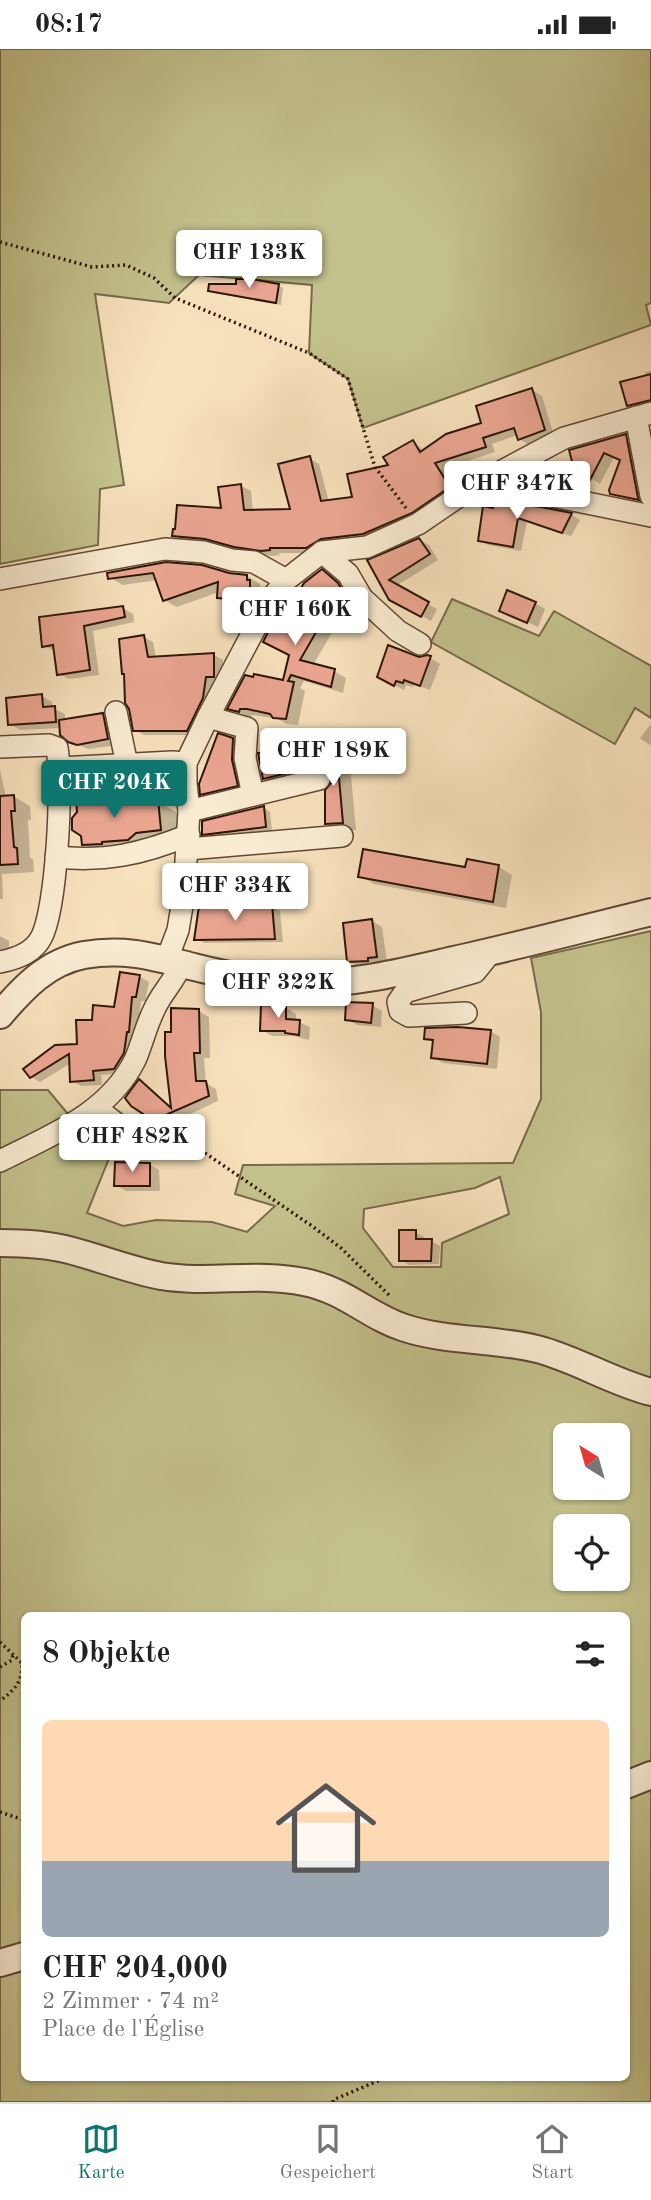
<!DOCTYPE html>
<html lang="de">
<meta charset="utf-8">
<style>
body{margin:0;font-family:"Old Standard TT",serif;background:#f6f6f6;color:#222;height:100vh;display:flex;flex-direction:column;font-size:26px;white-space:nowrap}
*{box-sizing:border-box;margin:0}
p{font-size:23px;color:#767676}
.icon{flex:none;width:38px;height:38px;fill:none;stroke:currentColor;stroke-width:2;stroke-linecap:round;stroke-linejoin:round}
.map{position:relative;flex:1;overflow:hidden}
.drawer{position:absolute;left:21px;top:1563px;width:609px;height:469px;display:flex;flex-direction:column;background:#fff;border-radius:10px;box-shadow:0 2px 5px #0004}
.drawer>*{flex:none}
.needle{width:46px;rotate:323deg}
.fabs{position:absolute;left:553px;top:1374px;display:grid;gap:14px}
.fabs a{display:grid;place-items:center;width:77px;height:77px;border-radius:10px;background:#fff;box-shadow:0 2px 5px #0004;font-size:35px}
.price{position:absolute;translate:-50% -60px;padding:0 16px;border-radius:7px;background:#fff;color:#222;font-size:23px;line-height:46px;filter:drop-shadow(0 2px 4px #0008)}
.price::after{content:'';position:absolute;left:50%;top:42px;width:21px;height:16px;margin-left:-10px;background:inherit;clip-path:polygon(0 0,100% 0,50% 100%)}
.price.on{background:#0f766e;color:#fff}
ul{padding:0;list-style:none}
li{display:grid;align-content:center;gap:14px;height:371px;padding:0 21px}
li span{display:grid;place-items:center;height:217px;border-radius:10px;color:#555}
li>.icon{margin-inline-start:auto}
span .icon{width:126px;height:126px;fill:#fffc;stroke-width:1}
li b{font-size:30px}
h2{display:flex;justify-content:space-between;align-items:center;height:84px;padding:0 21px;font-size:30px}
.status{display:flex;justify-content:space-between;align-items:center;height:49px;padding:0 35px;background:#fff;direction:ltr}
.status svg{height:19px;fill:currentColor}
.tabs{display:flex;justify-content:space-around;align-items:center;height:98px;border-top:2px solid #e0e0e0;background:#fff;font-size:19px;color:#767676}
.tabs a{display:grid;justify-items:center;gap:4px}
.tabs .on{color:#0f766e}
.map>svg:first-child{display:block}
.green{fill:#c3c18c;stroke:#786b4a;stroke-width:2;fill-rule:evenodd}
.shadow{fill:#0003}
.building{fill:#eba692;stroke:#2d1508;stroke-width:2}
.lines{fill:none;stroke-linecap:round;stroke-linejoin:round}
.minor-casing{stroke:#604835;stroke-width:24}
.tertiary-casing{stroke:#604835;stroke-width:30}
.path{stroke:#2d1508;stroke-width:3.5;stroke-dasharray:2 3.5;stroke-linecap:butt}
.minor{stroke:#faecd3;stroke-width:21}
.tertiary{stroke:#faecd3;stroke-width:26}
</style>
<div class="status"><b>08:17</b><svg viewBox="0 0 49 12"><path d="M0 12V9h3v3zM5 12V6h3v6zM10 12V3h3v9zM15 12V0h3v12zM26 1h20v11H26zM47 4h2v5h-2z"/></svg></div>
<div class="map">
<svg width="651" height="2053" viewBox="0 0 651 2053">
<rect width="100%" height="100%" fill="#f7e1bc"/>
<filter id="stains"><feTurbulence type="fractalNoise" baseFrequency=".00286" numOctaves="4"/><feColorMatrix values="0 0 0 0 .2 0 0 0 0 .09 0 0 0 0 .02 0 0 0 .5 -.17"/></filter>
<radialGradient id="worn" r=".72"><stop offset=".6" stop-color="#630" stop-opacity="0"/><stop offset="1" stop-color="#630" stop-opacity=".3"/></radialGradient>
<g class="green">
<path d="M0 0H651V254L646 256 651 276 363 379 348 330 309 304 312 236 199 226 169 254 95 245 124 436 100 440 98 496 0 515Z"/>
<path d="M452 550 539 587 554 562 651 617V669L635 659 615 695 431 593Z"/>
<path d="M651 882V2053H0V1041H48L73 1071 97 1072 118 1087 87 1164 123 1177 156 1171 212 1173 247 1183 275 1157 235 1145 243 1116 513 1114 541 1050V963L531 909ZM500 1128 509 1165 442 1194 441 1218H393L363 1179 364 1160 475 1139ZM565 1386H618V1438H565ZM565 1477H618V1530H565ZM24 1566H626V2028H24Z"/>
</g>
<g class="shadow">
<path d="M238 232 279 237 283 239 281 256 214 244 210 242 238 236Z"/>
<path d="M651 322V358L637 361 629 356 646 328 645 323Z"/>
<path d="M532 341 542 347 554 387 529 396 519 390 518 386 492 395 495 403 443 420 459 444 422 469 317 504H279L280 506 272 507 246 503 217 495 184 492 174 486 223 461 241 437 251 442 253 463 292 462 309 409 319 415 329 453 354 450 391 418 413 393 425 402 484 375Z"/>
<path d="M619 389 637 401 646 449 618 445V448L611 444 622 411 614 408 600 435 592 430 590 422 585 425 575 419Z"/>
<path d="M485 459 541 460 572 466 580 471 571 487 527 473 521 502 488 496 480 491Z"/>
<path d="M419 491 429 496 438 511 396 537 437 560 431 572 391 550 369 512Z"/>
<path d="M166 515 247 527 260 535V539L262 540V558L232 555 219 548V543L177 558 164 551 158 531 123 536 110 529Z"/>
<path d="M322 522 350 543 363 564 349 584 336 577 313 616 334 622 346 629 343 644 304 632 300 639 305 642 298 676 287 675 278 670 252 666 251 669 230 659 284 633 291 606 287 568Z"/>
<path d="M535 554 545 560 538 578 501 561Z"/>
<path d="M123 559 133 565 134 573 93 582 99 626 69 630 59 625 56 602 44 597 40 569Z"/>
<path d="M144 588 153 593 156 609 214 606 223 611V632H215L212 655 196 686H144L135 681Z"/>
<path d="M430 609 440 615 430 641 414 635 413 638 406 636 404 641 389 633 419 610Z"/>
<path d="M42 647 52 653 53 659 65 665V671L103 665 113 671 118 696 88 700 69 692 61 679 20 681 10 675Z"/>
<path d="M651 675V697L640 689Z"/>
<path d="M233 690 243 696 247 742 212 750 202 745Z"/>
<path d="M335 697 349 705 356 781 341 782 327 774 333 735Z"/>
<path d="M292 704 306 712 308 725 273 734 265 729Z"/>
<path d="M0 720 6 748 13 747 30 757 31 771H28L30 809 33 810 34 823 2 825 3 850H0Z"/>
<path d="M157 752 178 764 181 792 104 807 83 795Z"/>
<path d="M264 759 270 763 272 781 210 788 204 785Z"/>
<path d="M499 818 512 826 506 859 374 835 360 827Z"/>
<path d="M271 857 280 862 283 893 205 894 196 890Z"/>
<path d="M372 872 382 878 387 913 359 918 349 912Z"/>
<path d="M0 887 9 892V907H0Z"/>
<path d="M121 925 140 928 149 933 145 952H141L138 987 123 1024 101 1026 102 1036 81 1037 72 1032 71 1014 40 1033 31 1028 78 997 93 973 115 960Z"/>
<path d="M372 956 382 962 381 978 357 976 346 970Z"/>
<path d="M263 958 286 959 296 965V972L310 978 309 991 293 987H272L262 981Z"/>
<path d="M199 962 209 968 210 1009H204L206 1034 216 1040 218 1052 164 1077 154 1071V1074L148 1071 139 1033 149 1038 173 1059V985Z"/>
<path d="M490 982 500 988 497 1020 443 1014 433 1008 434 994 426 989Z"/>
<path d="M149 1115 159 1121 160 1142H126L116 1136Z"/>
<path d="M415 1183 424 1188V1192H431L440 1197 439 1215 409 1216 400 1211Z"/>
</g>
<g class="building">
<path d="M236 230H251L279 235 276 254 208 242 209 235H236Z"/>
<path d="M651 325V351L627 357 620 333Z"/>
<path d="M532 339 545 381 518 391 514 379 483 389 486 398 435 414 450 438 412 464 363 485 321 490 306 499H270V501L261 502 234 498 205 490 172 487 173 480H175L177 456 221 459 218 438 241 435 244 461 290 460 278 415 310 407 321 452 352 448 347 425 388 416 383 408 413 391 420 403 446 385 481 374 476 357Z"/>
<path d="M626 385 638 449 639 451 610 445 609 441 620 411 604 404 590 431 586 415 574 420 569 401Z"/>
<path d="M494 453 541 458 572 464 562 484 518 469 513 498 478 492 483 457 493 459Z"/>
<path d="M419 489 430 505 389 531 429 553 421 568 389 551 367 511Z"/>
<path d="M166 513 202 516 229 524 247 526V531H250V551L217 549 218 533 163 552 153 524 108 530 107 524Z"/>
<path d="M322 520 338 534 351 556 336 578 323 571 300 611 335 620 331 638 291 626 288 632 294 633 286 670 273 669 270 665 247 660H240L239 663 227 660 245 626 253 628 254 625 283 631 289 606 263 593 279 561 286 566 304 534Z"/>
<path d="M507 541 536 553 527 574 499 562Z"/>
<path d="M123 557 125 568 84 577 90 621 57 626 53 596 42 598 39 568Z"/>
<path d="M144 586 148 608 214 604V628H206L203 649 187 682H133L129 660 125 654 124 625H122L119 590Z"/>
<path d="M388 596 419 608 427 606 431 607 420 637 404 631 403 634 396 632 394 637 377 628Z"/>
<path d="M42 645 43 658 55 657 56 673 8 676 6 649Z"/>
<path d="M103 664 108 690 77 696 68 693 60 686 59 671Z"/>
<path d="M218 684 233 689 232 711 238 737 200 746 199 735Z"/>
<path d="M325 696H336L343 774 325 775V741L331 734 332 728 325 719Z"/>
<path d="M292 702V705L298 706 300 721 263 730 258 704Z"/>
<path d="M14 746 15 762H11L14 798 17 799 18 815 0 816V747Z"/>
<path d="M98 749 99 751 123 749 128 754 158 750 161 781 136 784 128 791 102 793V795L82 796 81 787 72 781V769L77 763 76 751Z"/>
<path d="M264 757 266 778 202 786V772Z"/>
<path d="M363 800 465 818 467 810 499 816 493 853 358 828Z"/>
<path d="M272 855 275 890 194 891 199 857Z"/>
<path d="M372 870 377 908 368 909V912L347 913 343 874Z"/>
<path d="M120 923 140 926 136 948H132L129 983H127L124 1004 114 1020 93 1022 94 1031 70 1033 69 1005 30 1029 23 1020 55 996 77 995 76 971H92L93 956 114 958Z"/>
<path d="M346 953 373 954 371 974 345 971Z"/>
<path d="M261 956 286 957V970L300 971 299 986 285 984V982H260Z"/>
<path d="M171 959 199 960 200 1004H194L196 1032H206L209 1047 152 1072H147L143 1065 131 1057 125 1049 139 1030 171 1059 165 1007V983H171Z"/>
<path d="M458 978 491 981 487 1015 431 1009 433 991 424 990 425 979Z"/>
<path d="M115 1113 150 1114V1137H114Z"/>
<path d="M399 1181H416V1190H432L431 1212H399Z"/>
</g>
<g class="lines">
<defs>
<g id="minor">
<path d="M636 368 651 447"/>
<path d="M474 437 543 445 651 467"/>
<path d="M322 503 348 525 362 549 398 582 420 595"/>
<path d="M0 530 165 500 204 503 232 511 254 513 286 531"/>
<path d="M116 663 127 716"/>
<path d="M208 668 247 679 245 709 253 746"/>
<path d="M0 698 49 696 57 699C63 733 57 860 41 889 33 904 16 910 0 913"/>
<path d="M60 719 172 713 186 714"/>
<path d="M189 762 319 730"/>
<path d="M188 800 342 787"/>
<path d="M56 808C106 813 142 805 189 786"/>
<path d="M167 910 178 881 184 845 189 762 186 734V714L208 668 270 551 286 531 322 503 367 498 418 475 474 437 564 389 651 364"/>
<path d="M466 964 409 967 400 962 398 953 405 943 475 923 491 903"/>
<path d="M96 1059 125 1081 132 1084 161 1086 190 1093"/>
<path d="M0 1112C51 1086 108 1065 135 1011 142 995 146 977 154 961 161 944 175 932 181 915"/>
</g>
<g id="tertiary">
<path d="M0 966C23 939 47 913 84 906 126 899 154 908 194 918 229 927 267 933 304 934 352 935 398 924 445 913 514 898 582 880 651 863"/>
<path d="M0 1194C23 1194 46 1195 69 1201 100 1209 130 1221 161 1227 209 1235 257 1223 304 1233 346 1241 369 1268 405 1279 448 1293 493 1289 537 1300 576 1310 612 1333 651 1343"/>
<path d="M626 1736 651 1726"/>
<path d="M0 1914 24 1907"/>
</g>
</defs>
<use href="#minor" class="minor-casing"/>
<use href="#tertiary" class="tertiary-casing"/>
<g class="path">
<path d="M0 193 92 218 126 216 154 229 175 249 309 304 348 330 375 418 406 459"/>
<path d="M205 1104 312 1177 341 1199 390 1247"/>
<path d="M0 1593 22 1614C23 1633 14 1641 0 1652"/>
<path d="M0 1618 12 1611 13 1605"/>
<path d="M0 1763 24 1771"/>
<path d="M333 2053V2051L387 2028"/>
</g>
<use href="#minor" class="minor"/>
<use href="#tertiary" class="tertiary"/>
</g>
<rect width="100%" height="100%" filter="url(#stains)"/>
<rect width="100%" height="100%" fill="url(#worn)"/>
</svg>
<div class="fabs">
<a><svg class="needle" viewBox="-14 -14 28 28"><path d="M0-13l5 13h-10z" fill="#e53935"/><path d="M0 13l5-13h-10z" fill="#767676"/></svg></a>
<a><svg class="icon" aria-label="locate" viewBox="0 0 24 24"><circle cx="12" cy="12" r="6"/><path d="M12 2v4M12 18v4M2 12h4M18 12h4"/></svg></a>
</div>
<b class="price" style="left:249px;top:241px">CHF 133K</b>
<b class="price" style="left:517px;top:472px">CHF 347K</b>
<b class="price" style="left:295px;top:598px">CHF 160K</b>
<b class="price" style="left:333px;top:739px">CHF 189K</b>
<b class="price on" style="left:114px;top:771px">CHF 204K</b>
<b class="price" style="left:235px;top:874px">CHF 334K</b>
<b class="price" style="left:278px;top:971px">CHF 322K</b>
<b class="price" style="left:132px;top:1125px">CHF 482K</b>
<section class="drawer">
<h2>8 Objekte<svg class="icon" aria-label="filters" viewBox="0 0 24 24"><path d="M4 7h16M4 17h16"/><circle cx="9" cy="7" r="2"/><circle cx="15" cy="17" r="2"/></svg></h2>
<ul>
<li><span style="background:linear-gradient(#ffd9b3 65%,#9aa5b1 0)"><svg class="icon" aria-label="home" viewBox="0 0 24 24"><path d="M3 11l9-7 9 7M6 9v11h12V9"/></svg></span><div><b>CHF 204,000</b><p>2 Zimmer · 74 m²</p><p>Place de l'Église</p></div></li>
</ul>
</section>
</div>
<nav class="tabs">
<a class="on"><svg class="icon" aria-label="map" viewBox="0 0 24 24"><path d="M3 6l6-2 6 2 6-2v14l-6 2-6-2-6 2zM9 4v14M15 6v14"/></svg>Karte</a>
<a><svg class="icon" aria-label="saved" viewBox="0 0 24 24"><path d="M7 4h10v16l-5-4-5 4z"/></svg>Gespeichert</a>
<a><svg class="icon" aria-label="home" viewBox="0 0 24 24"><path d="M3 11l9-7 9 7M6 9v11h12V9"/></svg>Start</a>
</nav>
